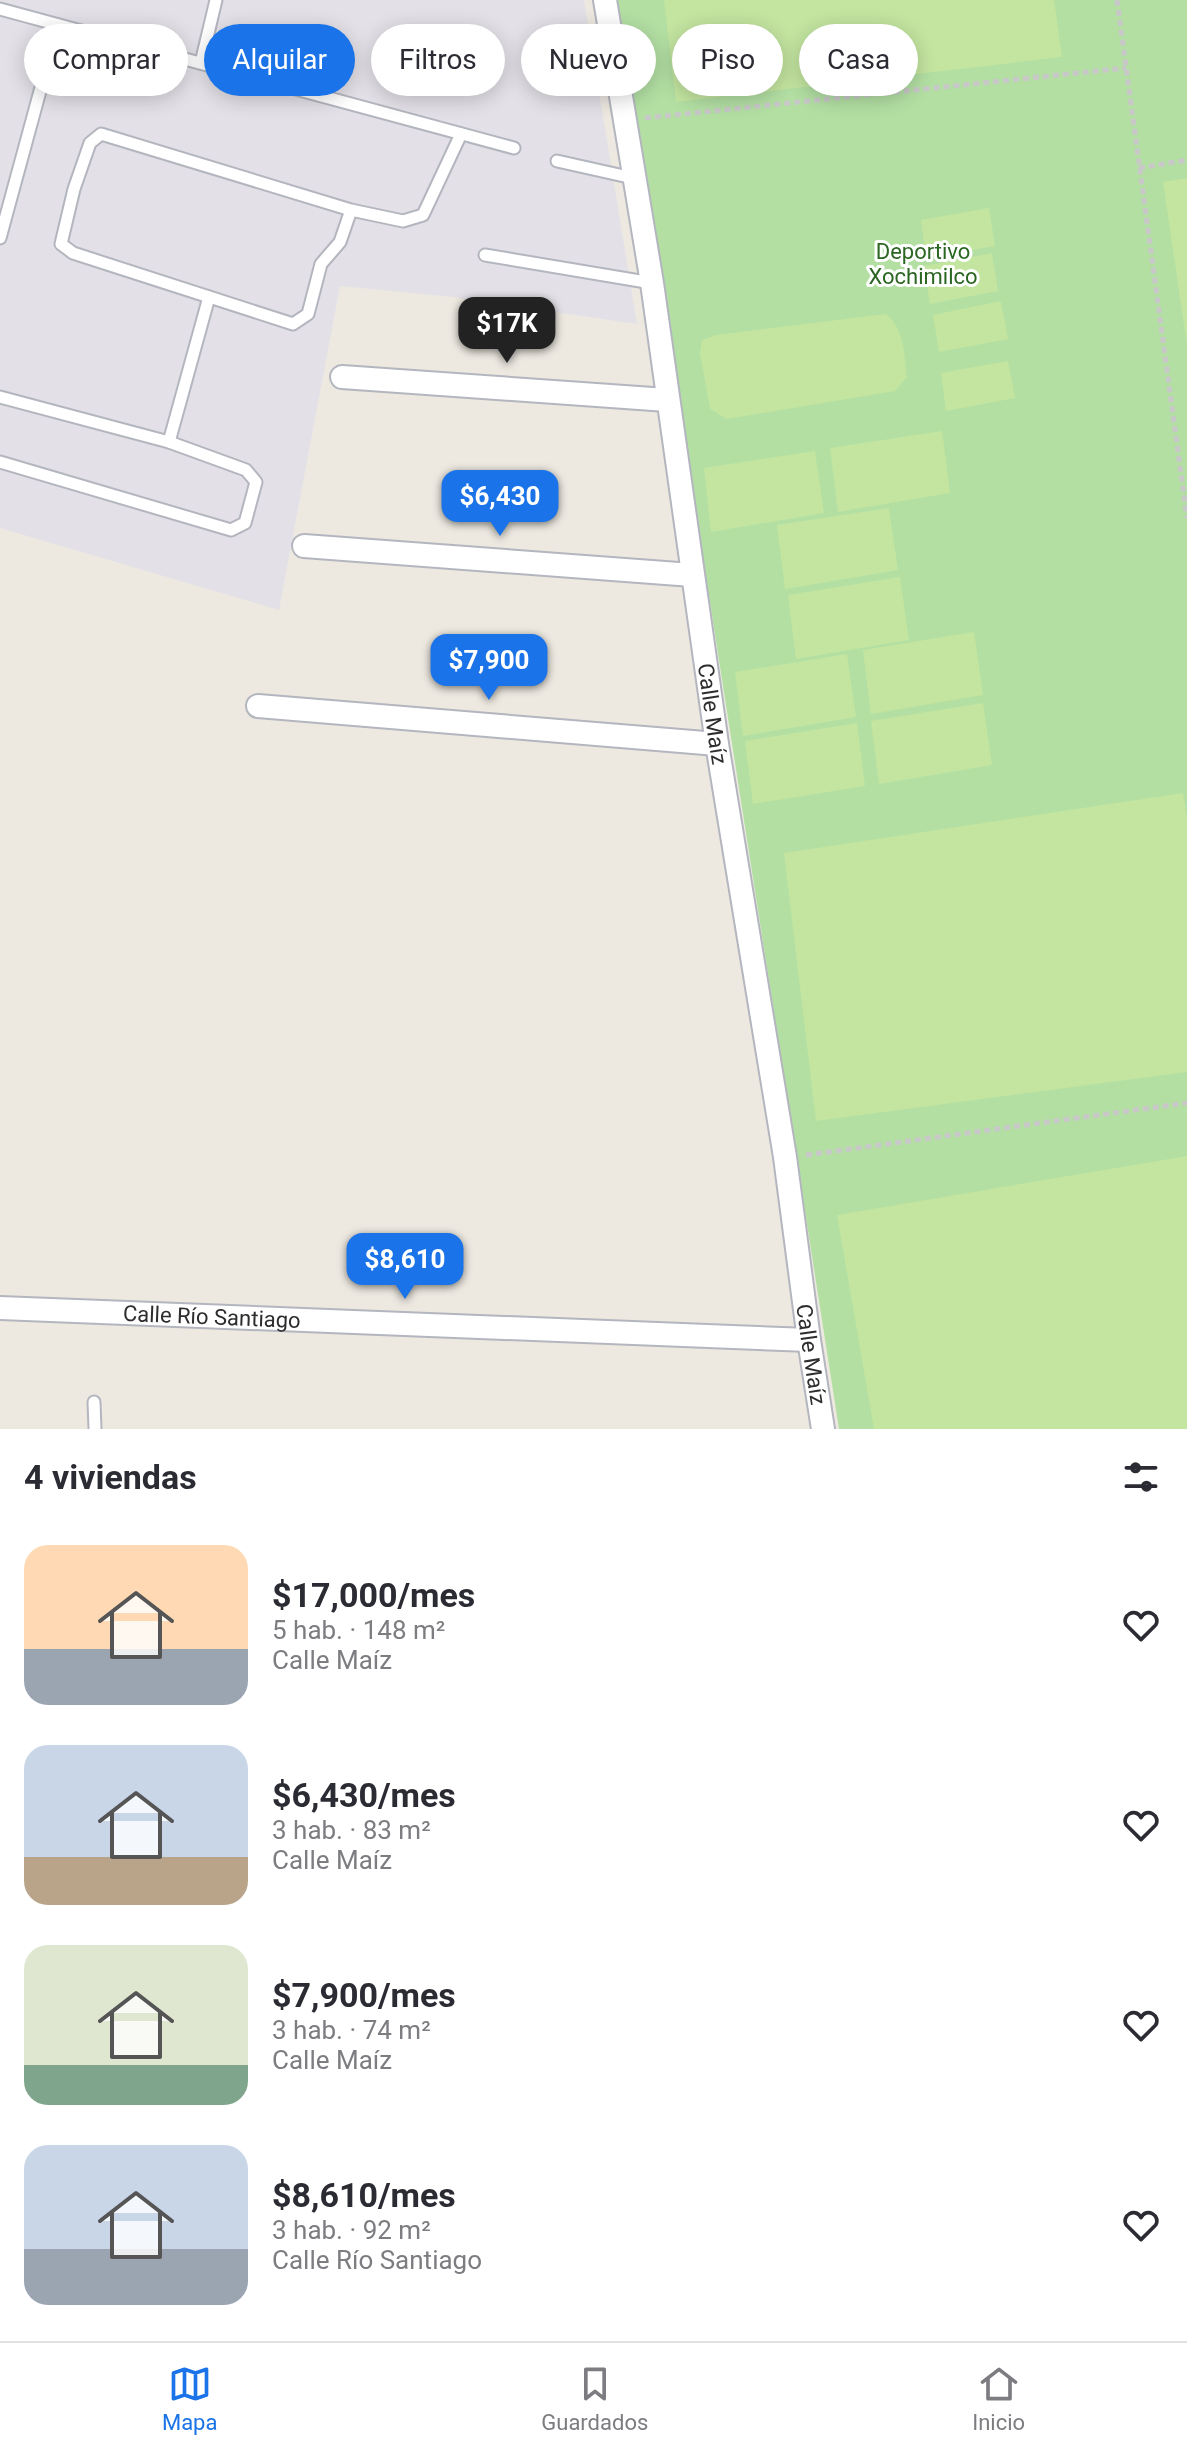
<!DOCTYPE html>
<html lang="es">
<meta charset="utf-8">
<style>
body{margin:0;font-family:Roboto,sans-serif;background:#f7f7f7;color:#2b2b33;height:100vh;display:flex;flex-direction:column;font-size:30px;white-space:nowrap}
*{box-sizing:border-box;margin:0}
p{font-size:26px;color:#7c7c81}
.icon{flex:none;width:44px;height:44px;fill:none;stroke:currentColor;stroke-width:2;stroke-linecap:round;stroke-linejoin:round}
.map{position:relative;height:1429px;overflow:hidden}
.sheet{display:flex;flex-direction:column;background:#fff;flex:1}
.sheet>*{flex:none}
.guide{position:absolute;left:24px;top:24px;width:1140px;height:72px;display:flex;gap:16px}
.price{position:absolute;translate:-50% -68px;padding:0 18px;border-radius:16px;background:#1a73e8;color:#fff;font-size:26px;line-height:52px;filter:drop-shadow(0 2px 4px #0008)}
.price::after{content:'';position:absolute;left:50%;top:48px;width:24px;height:18px;margin-left:-12px;background:inherit;clip-path:polygon(0 0,100% 0,50% 100%)}
.price.selected{background:#222;color:#fff}
ul{padding:0;list-style:none}
li{display:flex;align-items:center;gap:24px;height:200px;padding:0 24px}
li span{display:grid;place-items:center;flex:none;width:224px;height:160px;border-radius:24px;color:#555}
li>.icon{margin-inline-start:auto}
span .icon{width:96px;height:96px;fill:#fffc;stroke-width:1}
li b{font-size:34px}
h2{display:flex;justify-content:space-between;align-items:center;height:96px;padding:0 24px;font-size:34px}
.tag{padding:0 28px;border-radius:36px;background:#fff;box-shadow:0 4px 20px #0003;font-size:28px;line-height:72px}
.tag.selected{background:#1a73e8;color:#fff}
.dock{display:flex;justify-content:space-around;align-items:center;height:112px;border-top:2px solid #e1e1e2;background:#fff;font-size:22px;color:#7c7c81}
.dock a{display:grid;justify-items:center;gap:4px}
.dock .selected{color:#1a73e8}
.map>svg:first-child{display:block}
.industrial{fill:#e3e1e7}
.green{fill:#b3dfa3}
.pitch{fill:#c3e5a0}
.lines{fill:none;stroke-linecap:round;stroke-linejoin:round}
.lane-casing{stroke:#b4b6bf;stroke-width:15}
.street-casing{stroke:#b4b6bf;stroke-width:26}
.path{stroke:#c8c8c8;stroke-width:5;stroke-dasharray:6 4;stroke-linecap:butt}
.lane{stroke:#fff;stroke-width:11}
.street{stroke:#fff;stroke-width:22}
.labels{text-anchor:middle;dominant-baseline:central;stroke-width:6;stroke-linejoin:round;paint-order:stroke}
.park-label{font-size:22px;fill:#2b6622;stroke:#fff}
.street-label{font-size:22px;fill:#2d2d2d;stroke:#fff}
</style>
<div class="map">
<svg width="1187" height="1429" viewBox="0 0 1187 1429">
<rect width="100%" height="100%" fill="#ede9e1"/>
<path class="industrial" d="M0 0H584L637 324 452 297 340 286 279 610 0 528Z"/>
<path class="green" d="M616 0H1187V1429H839Z"/>
<g class="pitch">
<path d="M664 0H1054L1062 57 676 102Z"/>
<path d="M1187 178V345L1163 182Z"/>
<path d="M989 208 995 246 926 258 921 220Z"/>
<path d="M992 253 998 291 930 304 924 266Z"/>
<path d="M1001 301 1008 339 939 352 933 315Z"/>
<path d="M886 314C905 330 904 354 907 377L895 391 727 419 710 409 700 353 702 340 716 335Z"/>
<path d="M1008 361 1015 398 946 411 941 373Z"/>
<path d="M942 431 950 493 838 512 830 448Z"/>
<path d="M815 451 824 513 711 532 704 468Z"/>
<path d="M889 508 898 570 785 589 777 525Z"/>
<path d="M900 577 909 640 796 659 788 595Z"/>
<path d="M974 632 983 695 871 714 863 650Z"/>
<path d="M847 654 856 717 743 736 735 672Z"/>
<path d="M983 703 992 765 879 784 871 721Z"/>
<path d="M857 723 865 786 753 804 745 741Z"/>
<path d="M1183 793 1187 819V1072L816 1121 784 853Z"/>
<path d="M1187 1156V1429H874L837 1215Z"/>
</g>
<g class="lines">
<defs>
<g id="lane">
<path d="M0 9 514 148"/>
<path d="M201 63 216 0"/>
<path d="M557 161 633 178"/>
<path d="M351 210 340 242 321 264 308 314 293 324 73 253 61 244 74 189 90 143 101 134 351 210 403 221 423 215 461 134"/>
<path d="M0 238 58 25"/>
<path d="M485 255 652 283"/>
<path d="M0 397 169 442 246 470 256 482 245 523 231 530 0 462"/>
<path d="M169 442 209 297"/>
<path d="M94 1402 95 1429"/>
</g>
<g id="street">
<path id="s1" d="M605 0 652 283 717 744 785 1157 809 1340 823 1429"/>
<path d="M342 377 667 400"/>
<path d="M304 546 692 575"/>
<path d="M258 706 717 744"/>
<path id="s2" d="M0 1308 809 1340"/>
</g>
</defs>
<use href="#lane" class="lane-casing"/>
<use href="#street" class="street-casing"/>
<g class="path">
<path d="M1117 0 1187 518"/>
<path d="M645 118 1126 68"/>
<path d="M1139 168 1187 160"/>
<path d="M806 1155 1187 1103"/>
</g>
<use href="#lane" class="lane"/>
<use href="#street" class="street"/>
</g>
<g class="labels">
<g class="park-label">
<text x="923" y="251">Deportivo<tspan x="923" dy="25">Xochimilco</tspan></text>
</g>
<g class="street-label">
<text stroke="none"><textPath href="#s1" startOffset="722">Calle Maíz</textPath></text>
<text stroke="none"><textPath href="#s2" startOffset="212">Calle Río Santiago</textPath></text>
<text stroke="none"><textPath href="#s1" startOffset="1370">Calle Maíz</textPath></text>
</g>
</g>
</svg>
<b class="price selected" style="left:507px;top:365px">$17K</b>
<b class="price" style="left:500px;top:538px">$6,430</b>
<b class="price" style="left:489px;top:702px">$7,900</b>
<b class="price" style="left:405px;top:1301px">$8,610</b>
<div class="guide">
<a class="tag">Comprar</a>
<a class="tag selected">Alquilar</a>
<a class="tag">Filtros</a>
<a class="tag">Nuevo</a>
<a class="tag">Piso</a>
<a class="tag">Casa</a>
</div>
</div>
<section class="sheet">
<h2>4 viviendas<svg class="icon" aria-label="filters" viewBox="0 0 24 24"><path d="M4 7h16M4 17h16"/><circle cx="9" cy="7" r="2"/><circle cx="15" cy="17" r="2"/></svg></h2>
<ul>
<li><span style="background:linear-gradient(#ffd9b3 65%,#9aa5b1 0)"><svg class="icon" aria-label="home" viewBox="0 0 24 24"><path d="M3 11l9-7 9 7M6 9v11h12V9"/></svg></span><div><b>$17,000/mes</b><p>5 hab. · 148 m²</p><p>Calle Maíz</p></div><svg class="icon" aria-label="heart" viewBox="0 0 24 24"><path d="M12 20l-8-8c-3-5 5-10 8-4 3-6 11-1 8 4z"/></svg></li>
<li><span style="background:linear-gradient(#c9d6e8 70%,#b9a48a 0)"><svg class="icon" aria-label="home" viewBox="0 0 24 24"><path d="M3 11l9-7 9 7M6 9v11h12V9"/></svg></span><div><b>$6,430/mes</b><p>3 hab. · 83 m²</p><p>Calle Maíz</p></div><svg class="icon" aria-label="heart" viewBox="0 0 24 24"><path d="M12 20l-8-8c-3-5 5-10 8-4 3-6 11-1 8 4z"/></svg></li>
<li><span style="background:linear-gradient(#dfe7d0 75%,#7fa58c 0)"><svg class="icon" aria-label="home" viewBox="0 0 24 24"><path d="M3 11l9-7 9 7M6 9v11h12V9"/></svg></span><div><b>$7,900/mes</b><p>3 hab. · 74 m²</p><p>Calle Maíz</p></div><svg class="icon" aria-label="heart" viewBox="0 0 24 24"><path d="M12 20l-8-8c-3-5 5-10 8-4 3-6 11-1 8 4z"/></svg></li>
<li><span style="background:linear-gradient(#c9d6e8 65%,#9aa5b1 0)"><svg class="icon" aria-label="home" viewBox="0 0 24 24"><path d="M3 11l9-7 9 7M6 9v11h12V9"/></svg></span><div><b>$8,610/mes</b><p>3 hab. · 92 m²</p><p>Calle Río Santiago</p></div><svg class="icon" aria-label="heart" viewBox="0 0 24 24"><path d="M12 20l-8-8c-3-5 5-10 8-4 3-6 11-1 8 4z"/></svg></li>
</ul>
</section>
<nav class="dock">
<a class="selected"><svg class="icon" aria-label="map" viewBox="0 0 24 24"><path d="M3 6l6-2 6 2 6-2v14l-6 2-6-2-6 2zM9 4v14M15 6v14"/></svg>Mapa</a>
<a><svg class="icon" aria-label="saved" viewBox="0 0 24 24"><path d="M7 4h10v16l-5-4-5 4z"/></svg>Guardados</a>
<a><svg class="icon" aria-label="home" viewBox="0 0 24 24"><path d="M3 11l9-7 9 7M6 9v11h12V9"/></svg>Inicio</a>
</nav>
